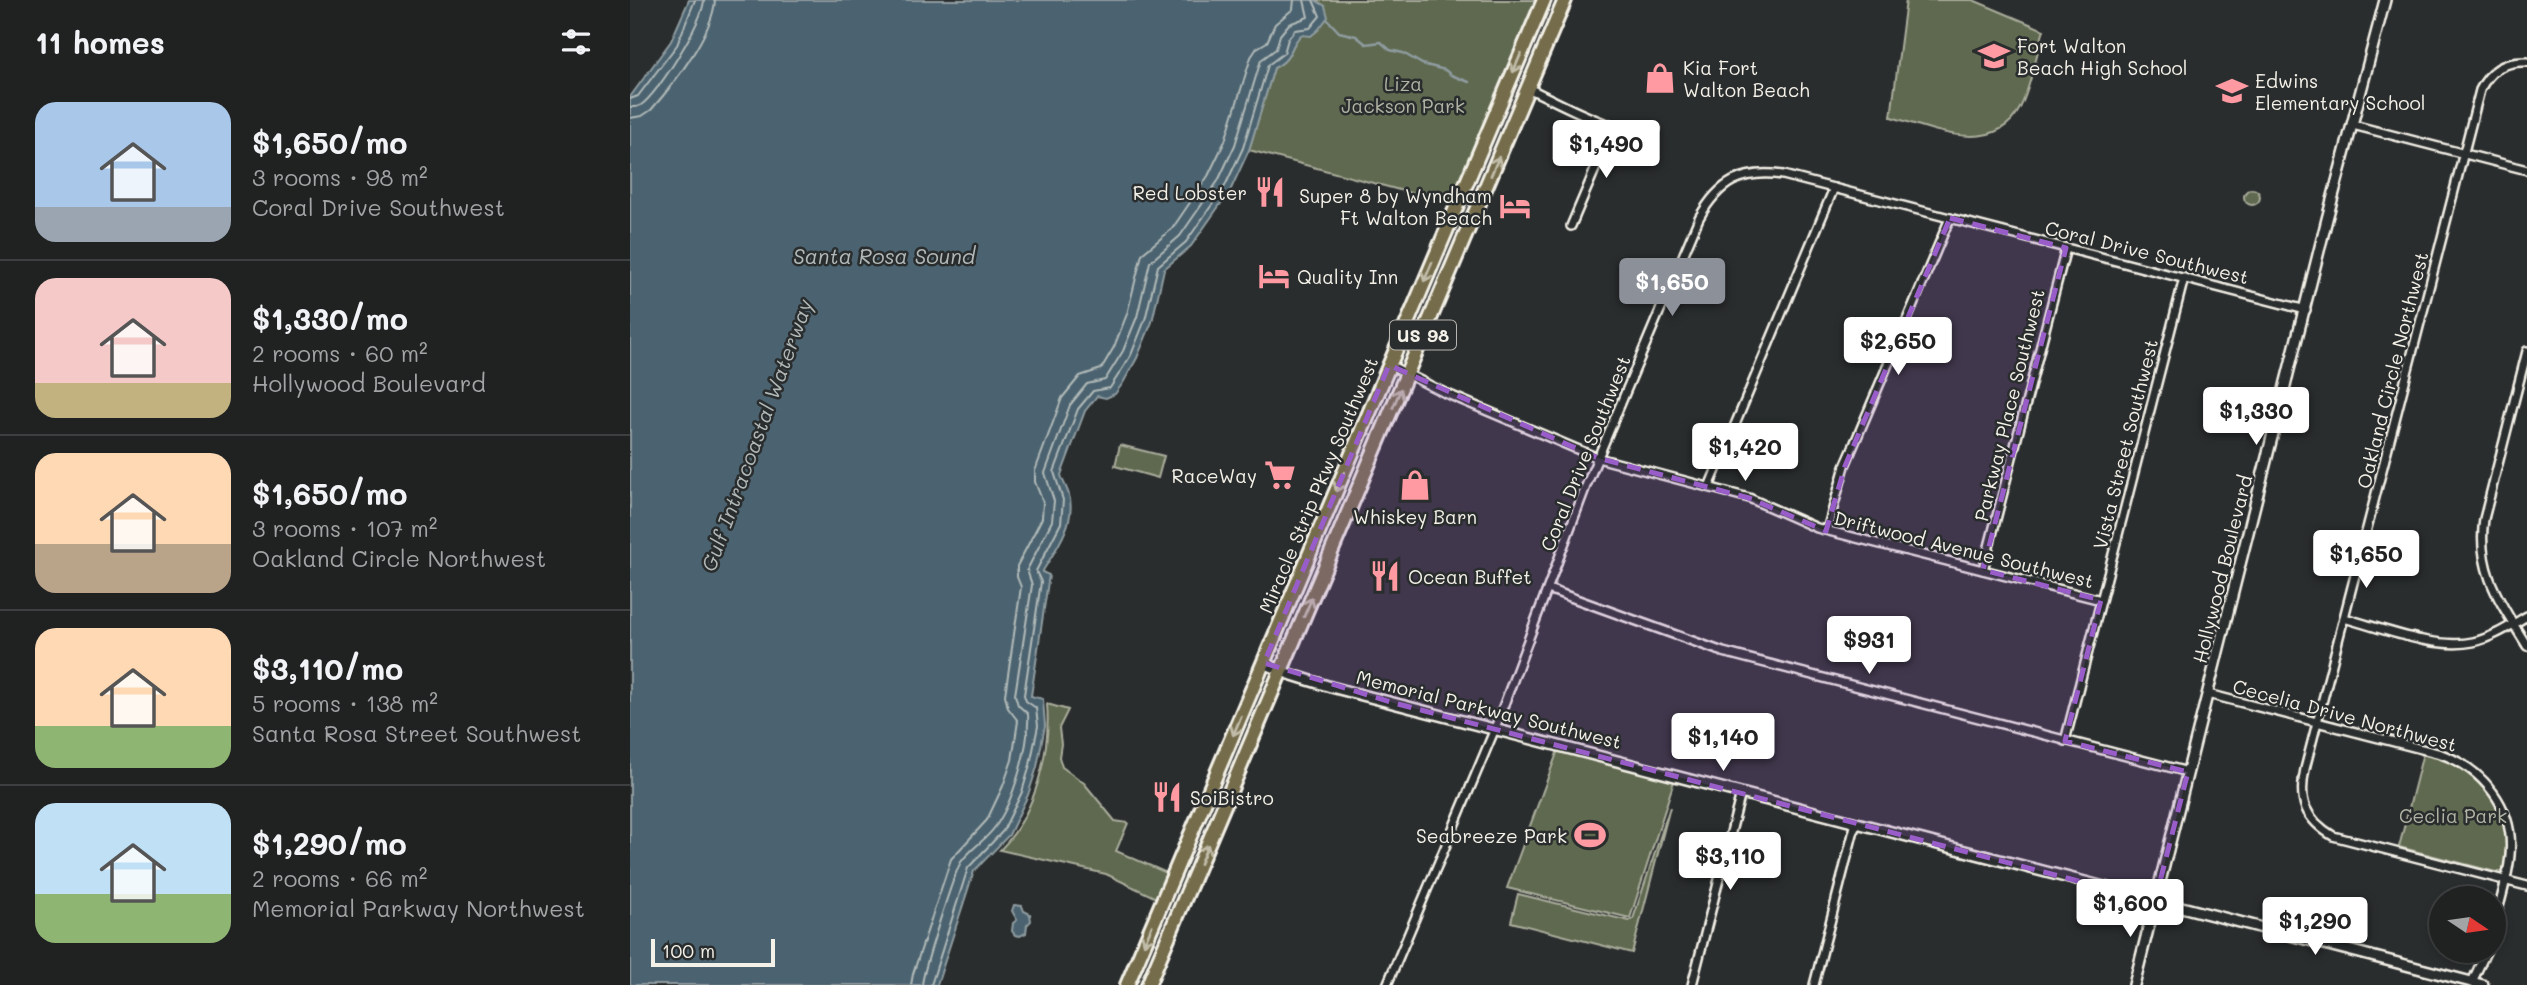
<!DOCTYPE html>
<meta charset="utf-8">
<style>
body{margin:0;font-family:Mali,sans-serif;background:#282a2a;color:#f1f3f6;height:100vh;display:flex;flex-direction:column;font-size:26px;white-space:nowrap}
*{box-sizing:border-box;margin:0}
p{font-size:23px;color:#a2a4a5}
.icon{flex:none;width:38px;height:38px;fill:none;stroke:currentColor;stroke-width:2;stroke-linecap:round;stroke-linejoin:round}
.map{position:relative;flex:1;overflow:hidden}
.sheet{display:flex;flex-direction:column;background:#202222;width:630px}
.sheet>*{flex:none}
.needle{width:46px;rotate:103deg}
.tools{position:absolute;left:1799px;top:886px;display:grid;gap:14px}
.tools a{display:grid;place-items:center;width:77px;height:77px;border-radius:50%;background:#202222;box-shadow:0 4px 10px #0003,0 0 0 2px #3d3f40;font-size:35px}
.scale{position:absolute;left:21px;bottom:18px;width:124px;box-sizing:border-box;padding-left:7px;border:4px solid #f4f1e8;border-top:0;font-size:19px;line-height:24px;white-space:nowrap;color:#f4f1e8;-webkit-text-stroke:5px #2a2d2e;paint-order:stroke}
.price{position:absolute;translate:-50% -60px;padding:0 16px;border-radius:7px;background:#fff;color:#222;font-size:23px;line-height:46px;filter:drop-shadow(0 2px 4px #0008)}
.price::after{content:'';position:absolute;left:50%;top:42px;width:21px;height:16px;margin-left:-10px;background:inherit;clip-path:polygon(0 0,100% 0,50% 100%)}
.price.on{background:#8c9099;color:#fff}
ul{padding:0;list-style:none}
li{display:flex;align-items:center;gap:21px;height:175px;padding:0 35px}
li+li{border-top:2px solid #3d3f40}
li span{display:grid;place-items:center;flex:none;width:196px;height:140px;border-radius:21px;color:#555}
li>.icon{margin-inline-start:auto}
span .icon{width:84px;height:84px;fill:#fffc;stroke-width:1}
li b{font-size:30px}
h2{display:flex;justify-content:space-between;align-items:center;height:84px;padding:0 35px;font-size:30px}
main{display:flex;flex:1;min-height:0}
.map>svg:first-child{display:block}
.green{fill:#5f6950;stroke:#aaad9c;stroke-width:2}
.water{fill:#4c6470;stroke:#8f9ca0;stroke-width:2}
.lines{fill:none;stroke-linecap:round;stroke-linejoin:round}
.shore{stroke:#b1b9b8;stroke-width:2}
.stream{stroke:#8f9ca0;stroke-width:2.5}
.minor-casing{stroke:#f4f1e8;stroke-width:12}
.tertiary-casing{stroke:#f4f1e8;stroke-width:14}
.trunk-casing{stroke:#f4f1e8;stroke-width:18}
.minor{stroke:#2a2d2e;stroke-width:7}
.tertiary{stroke:#2a2d2e;stroke-width:9}
.trunk{stroke:#746c4b;stroke-width:12}
.oneway{stroke:#c1bca9}
.marked{fill:#995dc9;fill-opacity:0.2;stroke:#995dc9;stroke-width:5;stroke-dasharray:14 9;stroke-linejoin:round}
.labels{text-anchor:middle;dominant-baseline:central;stroke-width:5;stroke-linejoin:round;paint-order:stroke}
.shield{fill:#2a2d2e;stroke:#b7b6b0;stroke-width:2}
.shield-label{font-size:18px;font-weight:bold;fill:#f4f1e8}
.poi-label{font-size:19px;fill:#f4f1e8;stroke:#2a2d2e;text-anchor:start}
.park-label{font-size:19px;fill:#b1b4a4;stroke:#2a2d2e}
.street-label{font-size:19px;fill:#f4f1e8;stroke:#2a2d2e}
.water-label{font-size:21px;font-style:italic;fill:#b1b9b8;stroke:#2a2d2e}
</style>
<main>
<section class="sheet">
<h2>11 homes<svg class="icon" aria-label="filters" viewBox="0 0 24 24"><path d="M4 7h16M4 17h16"/><circle cx="9" cy="7" r="2"/><circle cx="15" cy="17" r="2"/></svg></h2>
<ul>
<li><span style="background:linear-gradient(#a9c7e8 75%,#9aa5b1 0)"><svg class="icon" aria-label="home" viewBox="0 0 24 24"><path d="M3 11l9-7 9 7M6 9v11h12V9"/></svg></span><div><b>$1,650/mo</b><p>3 rooms · 98 m²</p><p>Coral Drive Southwest</p></div></li>
<li><span style="background:linear-gradient(#f6c9c9 75%,#c2b280 0)"><svg class="icon" aria-label="home" viewBox="0 0 24 24"><path d="M3 11l9-7 9 7M6 9v11h12V9"/></svg></span><div><b>$1,330/mo</b><p>2 rooms · 60 m²</p><p>Hollywood Boulevard</p></div></li>
<li><span style="background:linear-gradient(#ffd9b3 65%,#b9a48a 0)"><svg class="icon" aria-label="home" viewBox="0 0 24 24"><path d="M3 11l9-7 9 7M6 9v11h12V9"/></svg></span><div><b>$1,650/mo</b><p>3 rooms · 107 m²</p><p>Oakland Circle Northwest</p></div></li>
<li><span style="background:linear-gradient(#ffd9b3 70%,#8fb573 0)"><svg class="icon" aria-label="home" viewBox="0 0 24 24"><path d="M3 11l9-7 9 7M6 9v11h12V9"/></svg></span><div><b>$3,110/mo</b><p>5 rooms · 138 m²</p><p>Santa Rosa Street Southwest</p></div></li>
<li><span style="background:linear-gradient(#bfe0f5 65%,#8fb573 0)"><svg class="icon" aria-label="home" viewBox="0 0 24 24"><path d="M3 11l9-7 9 7M6 9v11h12V9"/></svg></span><div><b>$1,290/mo</b><p>2 rooms · 66 m²</p><p>Memorial Parkway Northwest</p></div></li>
</ul>
</section>
<div class="map">
<svg width="1897" height="985" viewBox="0 0 1897 985">
<rect width="100%" height="100%" fill="#2a2d2e"/>
<filter id="ink" filterUnits="userSpaceOnUse"><feTurbulence type="fractalNoise" baseFrequency=".0143" numOctaves="2"/><feDisplacementMap in="SourceGraphic" scale="14" xChannelSelector="R" yChannelSelector="G"/><feConvolveMatrix kernelMatrix="1 2 1 2 8 2 1 2 1" color-interpolation-filters="sRGB"/></filter>
<g filter="url(#ink)">
<g class="green">
<path d="M685 0H914L826 205 619 150 644 68C664 58 658 48 671 34L681 35 688 30 695 6Z"/>
<path d="M1276 0H1343L1414 30C1406 54 1401 87 1390 108 1364 158 1301 128 1261 117Z"/>
<circle cx="1622" cy="197" r="8"/>
<path d="M490 445 534 456 528 478 485 466Z"/>
<path d="M417 704 438 710 429 728 431 744 429 757 432 767 454 783 485 821 498 823 486 851 537 873 526 898 476 874 370 850C405 815 421 752 417 704Z"/>
<path d="M930 745 1046 775 1000 918 877 888Z"/>
<path d="M1793 753C1809 757 1826 761 1839 771 1867 794 1887 835 1874 871L1866 872 1769 847Z"/>
<path d="M1040 807 1002 953 881 922 888 894 999 921 1003 919Z"/>
</g>
<g class="water">
<path d="M59 0H685L695 6 698 17 688 30 681 36 671 35C658 48 664 58 644 68L619 150 601 189 561 246 534 269 522 322 507 358 493 383 485 394 476 398 467 396 455 411 431 475C433 482 437 488 439 495 447 522 425 551 412 572L419 575 401 696 413 699 415 726 407 767 398 795 379 835 344 871 307 985H0V97L41 41Z"/>
<path d="M384 905 392 906 394 911 400 914 401 921 397 925 396 933 390 936 385 935 382 931 383 923 387 920 382 911Z"/>
</g>
<g class="lines">
<g class="shore">
<path d="M0 99 8 96 47 45 65 0"/>
<path d="M0 107C5 107 6 108 11 105 28 94 73 21 74 0"/>
<path d="M0 118 12 116 21 110C43 85 83 34 85 0"/>
<path d="M281 985 283 974 321 859 357 820 373 786 382 760 388 721 378 708 375 695 391 587 387 577V566L412 518 413 502 405 482V471L432 398 450 376 471 369 484 347 497 314 512 254 542 229 578 176 595 141 621 57 627 48 637 42 645 24 663 9 664 0"/>
<path d="M292 985C293 971 324 873 331 862 340 849 356 840 365 827 383 803 400 744 398 714L388 705 385 695 402 585 397 570 422 521 424 501 415 473 440 405 457 384 475 380 493 351 507 317 520 262 550 236 588 181 605 145 631 60 646 49 650 35 659 24 678 17 674 0"/>
<path d="M301 985 338 868 373 831 392 792 400 765 408 726 406 708 396 701 394 695 411 582 406 571 431 523 433 500 424 472 448 409 463 391 480 388 501 355 515 320 528 266 556 242 595 186 613 148 638 65 654 53 658 39 665 30 680 28 690 16 683 0"/>
</g>
<path class="stream" d="M697 19 709 32 726 36 736 44 751 42 760 50 773 53 792 64 815 70 821 75 839 82"/>
<defs>
<g id="minor">
<path d="M1897 62C1874 61 1860 70 1850 90L1675 769C1668 801 1675 819 1703 836L1897 886"/>
<path d="M898 88C928 102 993 140 1026 129"/>
<path d="M1723 125 1897 170"/>
<path d="M941 226 975 146 980 124"/>
<path d="M1897 351 1854 519C1846 572 1871 603 1897 646"/>
<path d="M759 365 815 393 968 458 1119 498 1187 528 1471 600"/>
<path d="M1079 487 1204 188"/>
<path d="M1197 530 1215 466 1320 218"/>
<path d="M1353 570 1436 248"/>
<path d="M918 589 1093 652 1558 772"/>
<path d="M1714 618C1751 628 1805 650 1843 642 1862 638 1880 626 1897 616"/>
<path d="M1578 694 1811 754C1853 769 1885 808 1880 855 1878 878 1870 902 1864 925"/>
<path d="M1435 741 1554 278"/>
<path d="M1842 982 1857 950"/>
<path d="M757 985 864 731 956 486 1069 218C1089 182 1112 169 1153 175L1676 310"/>
<path d="M1062 985 1111 793"/>
<path d="M1184 985 1226 822"/>
</g>
<g id="tertiary">
<path d="M634 663 659 674 701 687 1853 985"/>
<path d="M1504 985 1697 219 1755 0"/>
</g>
<g id="trunk">
<path d="M497 985 914 0"/>
<path d="M518 985 935 0"/>
</g>
</defs>
<use href="#minor" class="minor-casing"/>
<use href="#tertiary" class="tertiary-casing"/>
<use href="#trunk" class="trunk-casing"/>
<use href="#minor" class="minor"/>
<use href="#tertiary" class="tertiary"/>
<use href="#trunk" class="trunk"/>
</g>
<defs><path id="oneway-shaft" d="M-6 0H5M1.5-3L5.5 0L1.5 3" fill="none" stroke-width="1.6" stroke-linecap="round" stroke-linejoin="round" transform="scale(1.75)"/></defs>
<g class="oneway">
<use href="#oneway-shaft" transform="translate(887 63) rotate(113)"/>
<use href="#oneway-shaft" transform="translate(865 166) rotate(-67)"/>
<use href="#oneway-shaft" transform="translate(798 272) rotate(113)"/>
<use href="#oneway-shaft" transform="translate(767 398) rotate(-67)"/>
<use href="#oneway-shaft" transform="translate(710 482) rotate(113)"/>
<use href="#oneway-shaft" transform="translate(678 607) rotate(-67)"/>
<use href="#oneway-shaft" transform="translate(607 726) rotate(113)"/>
<use href="#oneway-shaft" transform="translate(574 854) rotate(-67)"/>
<use href="#oneway-shaft" transform="translate(518 935) rotate(113)"/>
</g>
</g>
<path class="marked" d="M1320 218 1436 248 1353 570 1471 600 1435 741 1558 772 1525 901 764 703 634 663 759 365 968 458 1119 498 1196 531 1215 466Z"/>
<defs>
<symbol id="school-bare" viewBox="-9 -9 18 18"><path d="M0-5L7-2L0 1L-7-2ZM-4 1L0 2.5L4 1V4Q0 6-4 4Z" fill="#ff9aa2" stroke="#2a2d2e" stroke-width="2.5" paint-order="stroke"/></symbol>
<symbol id="shop-bare" viewBox="-9 -9 18 18"><path d="M-5-2.5h2.3a2.7 3.5 0 0 1 5.4 0H5L5.5 6h-11ZM-1.5-2.5h3a1.5 2.3 0 0 0-3 0Z" fill="#ff9aa2" stroke="#2a2d2e" stroke-width="2.5" paint-order="stroke"/></symbol>
<symbol id="restaurant-bare" viewBox="-9 -9 18 18"><path d="M-5-6h1v4h1v-4h1v4h1v-4h1v5L-1.5 .5V6h-2V.5L-5-1ZM5-6V6H3V1.5H1.5Q1.5-4 5-6Z" fill="#ff9aa2" stroke="#2a2d2e" stroke-width="2.5" paint-order="stroke"/></symbol>
<symbol id="hotel-bare" viewBox="-9 -9 18 18"><path d="M-6-4.5h1.5V1H6V5H4.5V3h-9V5H-6ZM-4 0a1.8 1.8 0 1 1 3.6 0ZM.5 0V-2.5h3Q6-2.5 6 0Z" fill="#ff9aa2" stroke="#2a2d2e" stroke-width="2.5" paint-order="stroke"/></symbol>
<symbol id="supermarket-bare" viewBox="-9 -9 18 18"><path d="M-6-5.5h2.5l.6 2H6L4.5 2H-2.5L-4.4-4H-6ZM-1.5 3.2a1.3 1.3 0 1 0 .1 0ZM3 3.2a1.3 1.3 0 1 0 .1 0Z" fill="#ff9aa2" stroke="#2a2d2e" stroke-width="2.5" paint-order="stroke"/></symbol>
<symbol id="stadium-bare" viewBox="-9 -9 18 18"><path d="M0-5a6.5 5 0 1 0 0 10a6.5 5 0 1 0 0-10ZM-3.5-1.8h7v3.6h-7Z" fill="#ff9aa2" stroke="#2a2d2e" stroke-width="2.5" paint-order="stroke"/></symbol>
</defs>
<g fill-rule="evenodd">
<use href="#school-bare" x="1342" y="34" width="44" height="44"/>
<use href="#shop-bare" x="1008" y="56" width="44" height="44"/>
<use href="#school-bare" x="1580" y="69" width="44" height="44"/>
<use href="#restaurant-bare" x="618" y="170" width="44" height="44"/>
<use href="#hotel-bare" x="863" y="184" width="44" height="44"/>
<use href="#hotel-bare" x="622" y="254" width="44" height="44"/>
<use href="#supermarket-bare" x="628" y="453" width="44" height="44"/>
<use href="#shop-bare" x="763" y="463" width="44" height="44"/>
<use href="#restaurant-bare" x="733" y="554" width="44" height="44"/>
<use href="#restaurant-bare" x="515" y="775" width="44" height="44"/>
<use href="#stadium-bare" x="938" y="813" width="44" height="44"/>
</g>
<g class="labels">
<rect class="shield" x="760" y="320.5" width="66" height="29" rx="5"/>
<g class="shield-label">
<text x="793" y="335">US 98</text>
</g>
<g class="poi-label">
<text x="1387" y="45">Fort Walton<tspan x="1387" dy="22">Beach High School</tspan></text>
<text x="1053" y="67">Kia Fort<tspan x="1053" dy="22">Walton Beach</tspan></text>
<text x="1625" y="80">Edwins<tspan x="1625" dy="22">Elementary School</tspan></text>
<text x="617" y="192" text-anchor="end">Red Lobster</text>
<text x="862" y="195" text-anchor="end">Super 8 by Wyndham<tspan x="862" dy="22">Ft Walton Beach</tspan></text>
<text x="667" y="276">Quality Inn</text>
<text x="627" y="475" text-anchor="end">RaceWay</text>
<text x="785" y="516" text-anchor="middle">Whiskey Barn</text>
<text x="778" y="576">Ocean Buffet</text>
<text x="560" y="797">SoiBistro</text>
<text x="937" y="835" text-anchor="end">Seabreeze Park</text>
</g>
<g class="park-label">
<text x="773" y="83">Liza<tspan x="773" dy="22">Jackson Park</tspan></text>
<text x="1823" y="815">Ceclia Park</text>
</g>
<g class="street-label">
<text transform="translate(1517 252) rotate(14)">Coral Drive Southwest</text>
<text transform="translate(1762 370) rotate(-76)">Oakland Circle Northwest</text>
<text transform="translate(1379 405) rotate(-76)">Parkway Place Southwest</text>
<text transform="translate(1495 444) rotate(-76)">Vista Street Southwest</text>
<text transform="translate(955 453) rotate(-68)">Coral Drive Southwest</text>
<text transform="translate(688 485) rotate(-67)">Miracle Strip Pkwy Southwest</text>
<text transform="translate(1334 549) rotate(14)">Driftwood Avenue Southwest</text>
<text transform="translate(1592 569) rotate(-76)">Hollywood Boulevard</text>
<text transform="translate(859 709) rotate(14)">Memorial Parkway Southwest</text>
<text transform="translate(1715 715) rotate(15)">Cecelia Drive Northwest</text>
</g>
<g class="water-label">
<text x="254" y="255">Santa Rosa Sound</text>
<text transform="translate(126 435) rotate(-70)">Gulf Intracoastal Waterway</text>
</g>
</g>
</svg>
<div class="tools">
<a><svg class="needle" viewBox="-14 -14 28 28"><path d="M0-13l5 13h-10z" fill="#e53935"/><path d="M0 13l5-13h-10z" fill="#a2a4a5"/></svg></a>
</div>
<div class="scale">100 m</div>
<b class="price" style="left:976px;top:180px">$1,490</b>
<b class="price on" style="left:1042px;top:318px">$1,650</b>
<b class="price" style="left:1268px;top:377px">$2,650</b>
<b class="price" style="left:1626px;top:447px">$1,330</b>
<b class="price" style="left:1115px;top:483px">$1,420</b>
<b class="price" style="left:1736px;top:590px">$1,650</b>
<b class="price" style="left:1239px;top:676px">$931</b>
<b class="price" style="left:1093px;top:773px">$1,140</b>
<b class="price" style="left:1100px;top:892px">$3,110</b>
<b class="price" style="left:1500px;top:939px">$1,600</b>
<b class="price" style="left:1685px;top:957px">$1,290</b>
</div>
</main>
